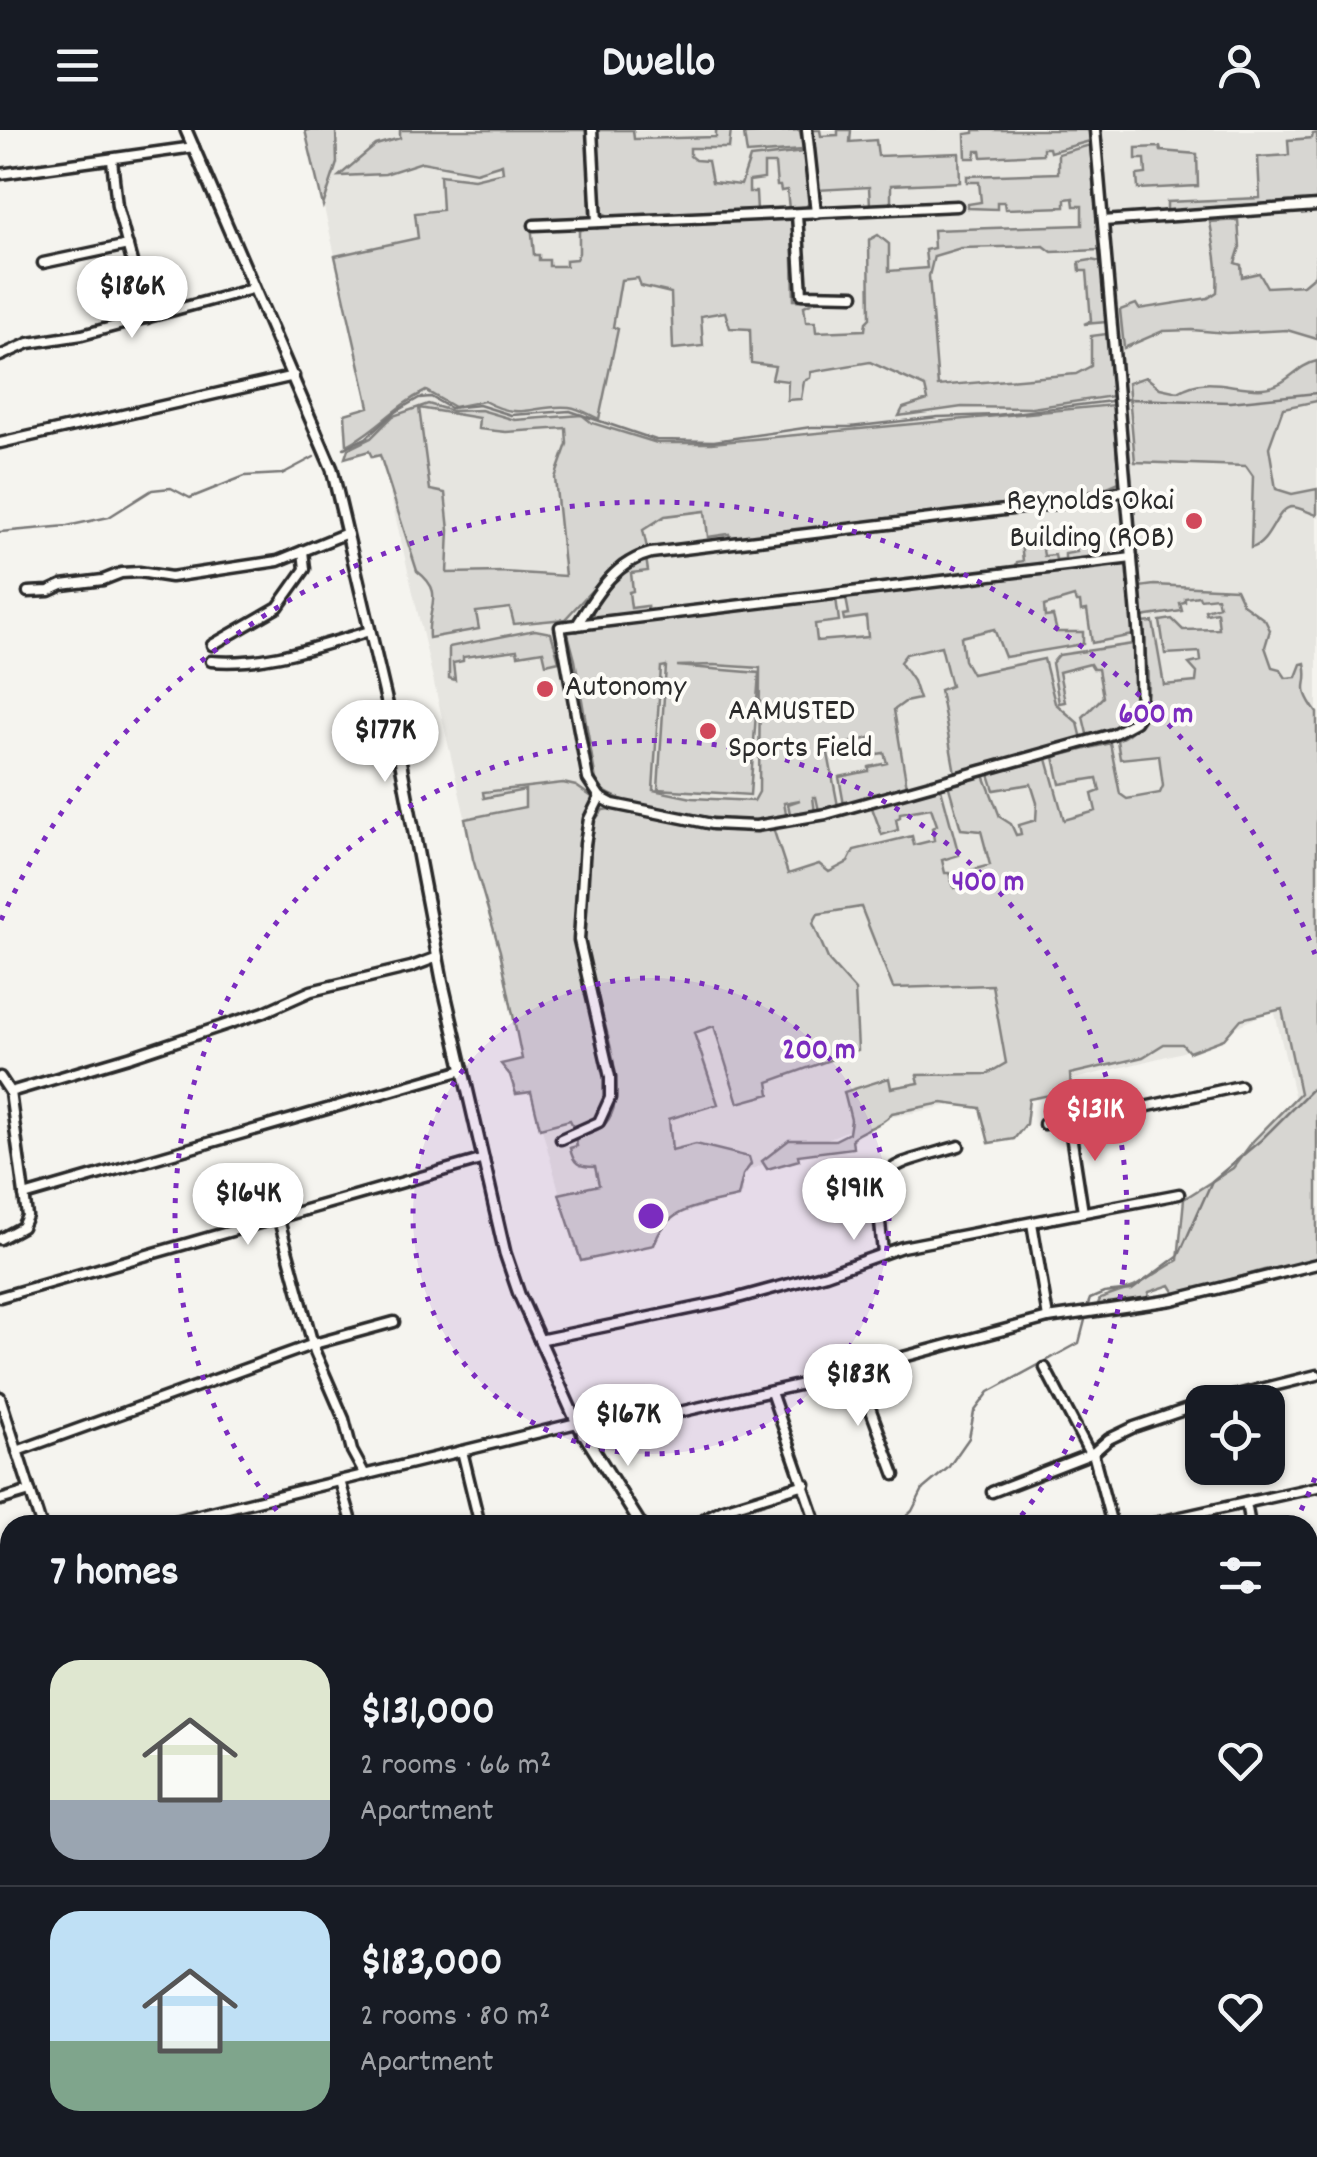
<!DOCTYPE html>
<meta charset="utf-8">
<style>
body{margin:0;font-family:Dekko,sans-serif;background:#20242c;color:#f1f3f6;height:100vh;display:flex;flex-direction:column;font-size:38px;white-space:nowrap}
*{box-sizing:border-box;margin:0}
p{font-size:32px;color:#9ea1a6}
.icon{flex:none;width:55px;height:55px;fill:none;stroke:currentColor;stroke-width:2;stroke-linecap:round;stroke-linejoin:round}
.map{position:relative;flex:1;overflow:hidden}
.side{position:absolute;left:0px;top:1385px;width:1318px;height:642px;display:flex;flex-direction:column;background:#171b24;border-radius:30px 30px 0 0;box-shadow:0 2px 8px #0004}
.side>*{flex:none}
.tools{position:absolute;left:1185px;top:1255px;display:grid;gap:20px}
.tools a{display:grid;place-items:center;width:100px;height:100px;border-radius:20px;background:#171b24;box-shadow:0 2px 8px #0004;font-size:50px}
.price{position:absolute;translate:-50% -85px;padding:0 22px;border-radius:35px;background:#fff;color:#222;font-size:32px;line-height:65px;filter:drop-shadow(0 2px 5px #0008)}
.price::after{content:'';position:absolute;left:50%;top:60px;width:30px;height:22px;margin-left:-15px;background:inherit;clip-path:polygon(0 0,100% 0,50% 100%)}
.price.selected{background:#d1495b;color:#fff}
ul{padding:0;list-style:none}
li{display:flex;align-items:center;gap:30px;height:250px;padding:0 50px}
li+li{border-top:2px solid #363941}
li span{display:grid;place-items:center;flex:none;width:280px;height:200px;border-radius:30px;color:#555}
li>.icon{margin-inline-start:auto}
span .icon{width:120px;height:120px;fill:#fffc;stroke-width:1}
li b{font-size:42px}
h2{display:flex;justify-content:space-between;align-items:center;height:120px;padding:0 50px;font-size:42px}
header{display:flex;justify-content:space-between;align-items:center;height:130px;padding:0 50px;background:#171b24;font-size:45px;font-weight:700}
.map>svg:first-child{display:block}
.built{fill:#e6e5e0}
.green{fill:#d7d6d2;stroke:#81807e;stroke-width:2.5;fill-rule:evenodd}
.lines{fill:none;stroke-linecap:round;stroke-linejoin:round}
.stream{stroke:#797877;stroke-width:2.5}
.minor-casing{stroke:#2b2b2b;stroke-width:15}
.tertiary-casing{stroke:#2b2b2b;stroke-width:16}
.minor{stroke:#fdfcf7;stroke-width:8}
.tertiary{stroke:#fdfcf7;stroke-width:9}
.ring{fill:none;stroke:#7b2cbf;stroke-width:5;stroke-dasharray:5 10}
.poi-dot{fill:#d1495b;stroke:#fdfcf7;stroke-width:4}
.labels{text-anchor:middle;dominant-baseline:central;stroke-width:8;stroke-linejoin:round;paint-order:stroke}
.poi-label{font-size:32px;fill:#2b2b2b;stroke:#fdfcf7;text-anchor:start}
.centre{fill:#7b2cbf;stroke:#fdfcf7;stroke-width:5}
.ring-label{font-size:30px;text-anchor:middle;font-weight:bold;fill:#7b2cbf;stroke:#fdfcf7;stroke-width:8;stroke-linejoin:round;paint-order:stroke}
</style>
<header><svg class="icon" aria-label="menu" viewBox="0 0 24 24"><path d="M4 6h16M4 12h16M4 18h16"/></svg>Dwello<svg class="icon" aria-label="person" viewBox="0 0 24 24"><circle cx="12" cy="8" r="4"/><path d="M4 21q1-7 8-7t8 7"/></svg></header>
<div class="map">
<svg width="1317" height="2027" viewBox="0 0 1317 2027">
<rect width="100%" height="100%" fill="#f5f4ef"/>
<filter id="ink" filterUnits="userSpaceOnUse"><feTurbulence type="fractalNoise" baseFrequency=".01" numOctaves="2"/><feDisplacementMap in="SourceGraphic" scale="20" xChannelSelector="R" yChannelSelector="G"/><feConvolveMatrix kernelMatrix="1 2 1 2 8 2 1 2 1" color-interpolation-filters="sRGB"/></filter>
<g filter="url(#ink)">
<path class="built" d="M306 0H1317V1049L1314 1050 1274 879 1183 922 1055 954 872 991 739 1044 743 1064 575 1119 522 926 501 822 474 726Z"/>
<g class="green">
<path d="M305 0H336L337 33 323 76Z"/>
<path d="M400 0H588L590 89 531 93 534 125H539V130H549V136H566V130L576 129 579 123V101L585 98 789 88 792 91 794 170 815 171 804 176 806 192H815L816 202 865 200 866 192 870 188 869 110 878 105 889 114V141L927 138 925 120 934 118 933 100 1082 95V76H1074L1073 68 1065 69V77L1005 79 1004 72H997V79L968 78V74L981 72 979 52H967V46L1058 43V24L1090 15 1099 120 1052 122 1044 116 961 118 934 126 929 146 938 256 1076 244 1091 236V206L1107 204 1113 266 1032 278 962 277 899 286 903 278 928 270 925 257 870 232 811 242 810 248 804 251 801 269 787 270 788 251 772 249 775 236 751 233 750 199 730 198 725 182 701 186 703 216 673 219 671 163 641 156 638 148 621 150 613 197 618 199 599 289C590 285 579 278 569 277 532 274 523 292 484 271L454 277 426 261C394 276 376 301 347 315L345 284 369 277 335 126 418 108 415 83 442 80 440 45 474 49 503 42 502 34 476 42 422 32 385 44 339 46 376 15 400 8Z"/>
<path d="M598 0H633L634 9 716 7V0H731L729 18H690V26L695 30 708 31 712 52 741 55 750 28 804 22 809 73 806 77 789 79 787 60 781 61 780 56H777L775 34H764V49L749 51V62H756L757 81 611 87 603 83 600 74Z"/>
<path d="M800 0 803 20 747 24 744 4Z"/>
<path d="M810 0H820L821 6 838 5V0H851L850 12 876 10 878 26 959 23 960 52 891 55V75H870L869 57 817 60Z"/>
<path d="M974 0H1089L1090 11 1050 22 1049 18H1043V24L982 27 981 21H976L975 28H966L965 4 974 3Z"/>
<path d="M1317 3V72L1167 81V72L1260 68 1258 27 1289 25 1288 10 1312 8 1313 4Z"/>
<path d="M1160 17 1161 21 1197 24 1198 56 1138 59 1137 45 1146 44 1145 29H1136V18Z"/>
<path d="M1238 90 1240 117 1235 133 1241 135 1242 147 1259 143 1267 157 1303 155 1315 145 1317 123V209L1287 200 1227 203 1192 200 1163 201 1124 218 1120 180 1136 174 1139 179 1208 168 1217 162C1219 136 1214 117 1210 92Z"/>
<path d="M1091 130 1101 132 1106 192 1084 194 1091 191 1087 141H1080L1079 132Z"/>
<path d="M1317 231V271L1283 278 1269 317 1276 359 1292 364 1317 359V385C1310 383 1299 377 1292 377 1275 378 1272 413 1251 418L1253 346 1246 336 1135 332 1128 253 1146 247 1160 258 1178 262C1208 244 1233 260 1263 258 1288 256 1295 236 1317 231Z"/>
<path d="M428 274 452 281 481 280 515 290 582 285 592 293 657 313H711L1113 275 1119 352 1101 360 1067 364V368L730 408 729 404 708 407 705 381 665 386 643 400 647 418 619 431 565 489 514 494 510 478 476 482 479 499 429 508C426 476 447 464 417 441L380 325 372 327 369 321 345 328 348 319 371 308 393 286ZM419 278 479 288 478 299 506 302 566 298 567 314 555 348 565 446 503 442 447 443 449 400 445 363 430 360Z"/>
<path d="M1094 407 1097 422 1104 424 1102 429 1016 436 1017 432 1023 431 1021 413H1042L1044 426 1055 425 1056 430 1065 429V424L1077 422 1075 410Z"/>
<path d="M646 428 648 441 631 443 633 461 629 462 631 478 647 476 648 482 600 488 593 485 591 478 622 441Z"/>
<path d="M1127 433 1133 505 1092 513 1087 480 1081 481 1080 472H1076L1074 467 1044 476 1045 487 1053 486 1057 502H1083V514L1005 527 994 499 961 507 964 530 972 544 1044 529 1055 573 1078 593 1082 609 955 643 940 560 951 556 941 516 906 524 900 532 913 551 919 569 905 572 894 580 907 657 844 675 839 647 869 641V637L887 633 884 623 877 624 874 607 827 618 838 676 819 681 816 667H813L815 683 791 688 788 674 800 670 784 673 787 689C777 690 766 693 756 694 720 695 624 679 597 656L575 530 567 500 836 468 839 491 815 494 817 511 868 507 866 487 844 490 843 485 849 484 846 468ZM714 535 760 538 759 662 754 671 692 668 653 660 661 537 666 536 658 659 750 665 759 543 677 536Z"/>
<path d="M1154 455 1236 459 1243 474 1265 490 1270 500 1265 517 1272 537 1280 539 1286 548 1296 547 1301 534 1305 533C1311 559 1295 553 1317 583V1131L1264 1140 1176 1165 1170 1155 1149 1162 1147 1170 1096 1179 1100 1169 1134 1157 1178 1130 1184 1069 1233 1038 1253 1011 1300 963 1282 879 1241 889 1224 909 1189 922 1182 914H1164L1143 927 1070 944 1071 961 1029 969 1026 994 1014 1009 989 1013 980 978 942 973 892 983C882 996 865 998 852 1008L853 1018 798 1025 799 1030 767 1039 762 1031 789 1010H835L849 1003 851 990 844 962 889 948 891 958 919 953 917 945 987 944 1006 933 992 855 893 858 861 777 818 784 813 793 829 831 855 860 858 920 768 952 770 964 738 973 714 896 694 903 718 974 669 989 672 1020 696 1014 749 1027 751 1034 743 1045 738 1067C702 1076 667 1076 654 1115L581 1131 559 1064 599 1055 595 1037C579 1037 573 1034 570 1018L577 1016 575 1007C582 1005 591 1003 597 1000 644 975 590 863 586 823 581 780 590 734 594 691L603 680 610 679 730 698H773L788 744 819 734 829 742 848 732 854 720 912 706 914 715 934 710 932 698 937 695 931 678 900 683V687L896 689 898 700 882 705 871 675 940 655 959 725 942 730 945 743H949L954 758 974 753 972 740 990 735 981 701 961 699 948 654 984 645 1000 687 1011 694 1016 705 1021 704 1019 695 1036 690 1037 673 1031 654 994 660 989 644 1047 629 1064 690 1096 681 1092 664 1100 661 1097 648 1060 654 1054 627 1110 613 1120 664 1127 669 1160 663 1163 656 1159 625 1120 629 1117 610C1163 592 1145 533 1142 493L1153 492 1164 555 1196 552 1197 543 1189 534 1201 531 1200 522 1165 524 1160 491 1172 489 1183 500 1219 499 1217 482 1206 484 1205 480 1219 476 1217 467 1200 469 1199 466 1185 468V472L1180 473 1182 481 1141 487 1139 457Z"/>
<path d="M535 500 551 503 559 531 546 534 543 521 518 525 517 520 463 527V531L453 533 455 550 449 548V517Z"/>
<path d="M1133 514C1144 571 1148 592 1088 608L1083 587 1103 567 1098 539H1093L1090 534 1059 542 1065 572 1059 573 1052 533 1059 525Z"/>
<path d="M563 653 576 656 592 667 577 811 608 947C609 974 600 989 575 1000L570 990 540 998 531 962 516 964 510 945 501 934 522 929 500 821 473 729 465 689 525 677V660L484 668 483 662Z"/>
<path d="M0 1725 10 1737V2018H421L383 2027H0Z"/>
<path d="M461 2018H772L775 2027H425Z"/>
</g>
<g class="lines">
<g class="stream">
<path d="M344 318 366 308 395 282 419 268 431 267 450 278 479 275 511 285 570 281 656 310 714 311 811 297H850L938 287 996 285 1128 269 1230 272 1317 263"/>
<path d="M0 402 67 396 109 387 152 360 171 358 190 368 245 346 282 344 314 327"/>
<path d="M1087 1177 1090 1169 1104 1163 1132 1160 1179 1125 1212 1051 1261 1010 1317 954"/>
<path d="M897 1395 912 1381 923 1359 948 1338 969 1308 974 1282 989 1262 1079 1213 1085 1190"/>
</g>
<defs>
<g id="minor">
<path d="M592 0 597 92"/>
<path d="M807 0 816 83"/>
<path d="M112 30 117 76 147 188"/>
<path d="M0 44 194 17"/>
<path d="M797 84 802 164 854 165"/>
<path d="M1103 91 1317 76"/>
<path d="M534 95 957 76"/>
<path d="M43 133 128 115"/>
<path d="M0 226 29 213 82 205 252 159"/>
<path d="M0 313 294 246"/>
<path d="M28 462 49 461 62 455 103 450 121 443 139 442 171 447 278 431 347 403"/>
<path d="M577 495C596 465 614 432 651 423L1078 371 1127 360"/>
<path d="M212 515 278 477 305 439 303 421"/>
<path d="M211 531C265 536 318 516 370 501"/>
<path d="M600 667 588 649 560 497 1132 428"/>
<path d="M0 947 10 962"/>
<path d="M1069 992 1083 1082"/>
<path d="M1044 994 1135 979 1240 956"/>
<path d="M561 1009 599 992 610 968V947L579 810 585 714 589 689 600 667 613 674 712 694 756 696 826 684 1113 604 1135 592 1141 583 1139 510 1095 0"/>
<path d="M24 1066 463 940"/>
<path d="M279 1090 315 1222 344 1289 352 1321 365 1345"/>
<path d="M1032 1093 1048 1188"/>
<path d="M0 1109 22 1097 27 1086 10 962 132 926 264 882 311 861 411 837 438 827"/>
<path d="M883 1122C873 1032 876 1040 959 1016"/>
<path d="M0 1167 484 1029"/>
<path d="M539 1210 723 1172 826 1144 902 1117 1179 1064"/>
<path d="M1045 1238 1090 1324"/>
<path d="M856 1240 895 1345"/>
<path d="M771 1262 817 1395"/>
<path d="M0 1267 41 1395"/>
<path d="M1209 1272 1317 1245"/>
<path d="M582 1304 803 1254 1048 1188 1172 1170 1317 1134"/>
<path d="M17 1321 314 1214 394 1192"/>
<path d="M462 1321 480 1395"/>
<path d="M1093 1323 1112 1395"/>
<path d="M340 1351 353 1395"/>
<path d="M992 1362 1093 1323 1109 1309 1134 1297 1202 1274"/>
<path d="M0 1370 30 1361"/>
<path d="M1246 1373 1250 1395"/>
<path d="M158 1395 577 1293"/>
<path d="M692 1395 723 1379 805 1354"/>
<path d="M1145 1395 1317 1357"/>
<path d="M0 1434 10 1431"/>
<path d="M0 1505 10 1502"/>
<path d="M1308 1509 1317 1511"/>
<path d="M0 1611 10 1608"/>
<path d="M1308 1616 1317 1614"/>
<path d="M0 1691 10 1689"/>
<path d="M1308 1808 1317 1803"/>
<path d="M774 2018 776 2027"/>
<path d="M869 2018 872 2027"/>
<path d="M905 2027 919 2025"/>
<path d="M954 2027 956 2018"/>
<path d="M1065 2027 1066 2018"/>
</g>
<g id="tertiary">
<path d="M186 0 332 339 399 624 442 850 505 1123 519 1164 577 1293 641 1395"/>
<path d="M1308 2013 1317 2002"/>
<path d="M919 2018 920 2027"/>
</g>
</defs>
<use href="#minor" class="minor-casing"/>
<use href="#tertiary" class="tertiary-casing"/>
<use href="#minor" class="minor"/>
<use href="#tertiary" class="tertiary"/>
</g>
</g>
<circle cx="651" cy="1086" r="238" fill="#7b2cbf" fill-opacity=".12"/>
<g class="ring">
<circle cx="651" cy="1086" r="238"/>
<path d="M286 1392A476 476 0 1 1 1016 1392"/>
<path d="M1315 1348A714 714 0 0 1 1295 1393M1 790A714 714 0 0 1 1315 824"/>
</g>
<g class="poi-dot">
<circle cx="1194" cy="391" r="10"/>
<circle cx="545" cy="559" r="10"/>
<circle cx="708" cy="601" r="10"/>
</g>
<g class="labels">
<g class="poi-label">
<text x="1174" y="373" text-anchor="end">Reynolds Okai<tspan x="1174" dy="37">Building (ROB)</tspan></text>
<text x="565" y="559">Autonomy</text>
<text x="728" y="583">AAMUSTED<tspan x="728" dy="37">Sports Field</tspan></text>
</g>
</g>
<circle cx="651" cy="1086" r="15" class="centre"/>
<g class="ring-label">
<text x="1156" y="592">600 m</text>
<text x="988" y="760">400 m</text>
<text x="819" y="928">200 m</text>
</g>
</svg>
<div class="tools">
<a><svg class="icon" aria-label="locate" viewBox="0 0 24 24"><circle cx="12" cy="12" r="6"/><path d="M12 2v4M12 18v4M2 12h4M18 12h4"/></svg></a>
</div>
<b class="price" style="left:132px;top:211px">$186K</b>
<b class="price" style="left:385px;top:655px">$177K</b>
<b class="price selected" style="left:1095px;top:1034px">$131K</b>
<b class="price" style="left:854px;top:1113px">$191K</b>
<b class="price" style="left:248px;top:1118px">$164K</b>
<b class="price" style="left:858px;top:1299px">$183K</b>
<b class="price" style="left:628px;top:1339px">$167K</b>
<section class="side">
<h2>7 homes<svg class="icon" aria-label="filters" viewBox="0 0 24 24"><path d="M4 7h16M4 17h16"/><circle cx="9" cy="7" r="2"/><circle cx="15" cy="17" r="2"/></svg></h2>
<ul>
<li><span style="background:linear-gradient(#dfe7d0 70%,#9aa5b1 0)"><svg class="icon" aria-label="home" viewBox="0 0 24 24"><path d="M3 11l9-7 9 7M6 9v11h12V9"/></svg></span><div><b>$131,000</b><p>2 rooms · 66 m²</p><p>Apartment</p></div><svg class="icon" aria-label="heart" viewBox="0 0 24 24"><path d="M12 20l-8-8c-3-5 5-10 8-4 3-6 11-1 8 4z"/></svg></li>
<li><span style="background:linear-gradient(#bfe0f5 65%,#7fa58c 0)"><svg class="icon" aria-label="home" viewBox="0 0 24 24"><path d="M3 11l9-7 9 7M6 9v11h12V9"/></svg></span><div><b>$183,000</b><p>2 rooms · 80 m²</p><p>Apartment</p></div><svg class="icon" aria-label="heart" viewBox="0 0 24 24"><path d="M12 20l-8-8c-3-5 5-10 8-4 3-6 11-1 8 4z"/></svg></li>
</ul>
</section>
</div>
